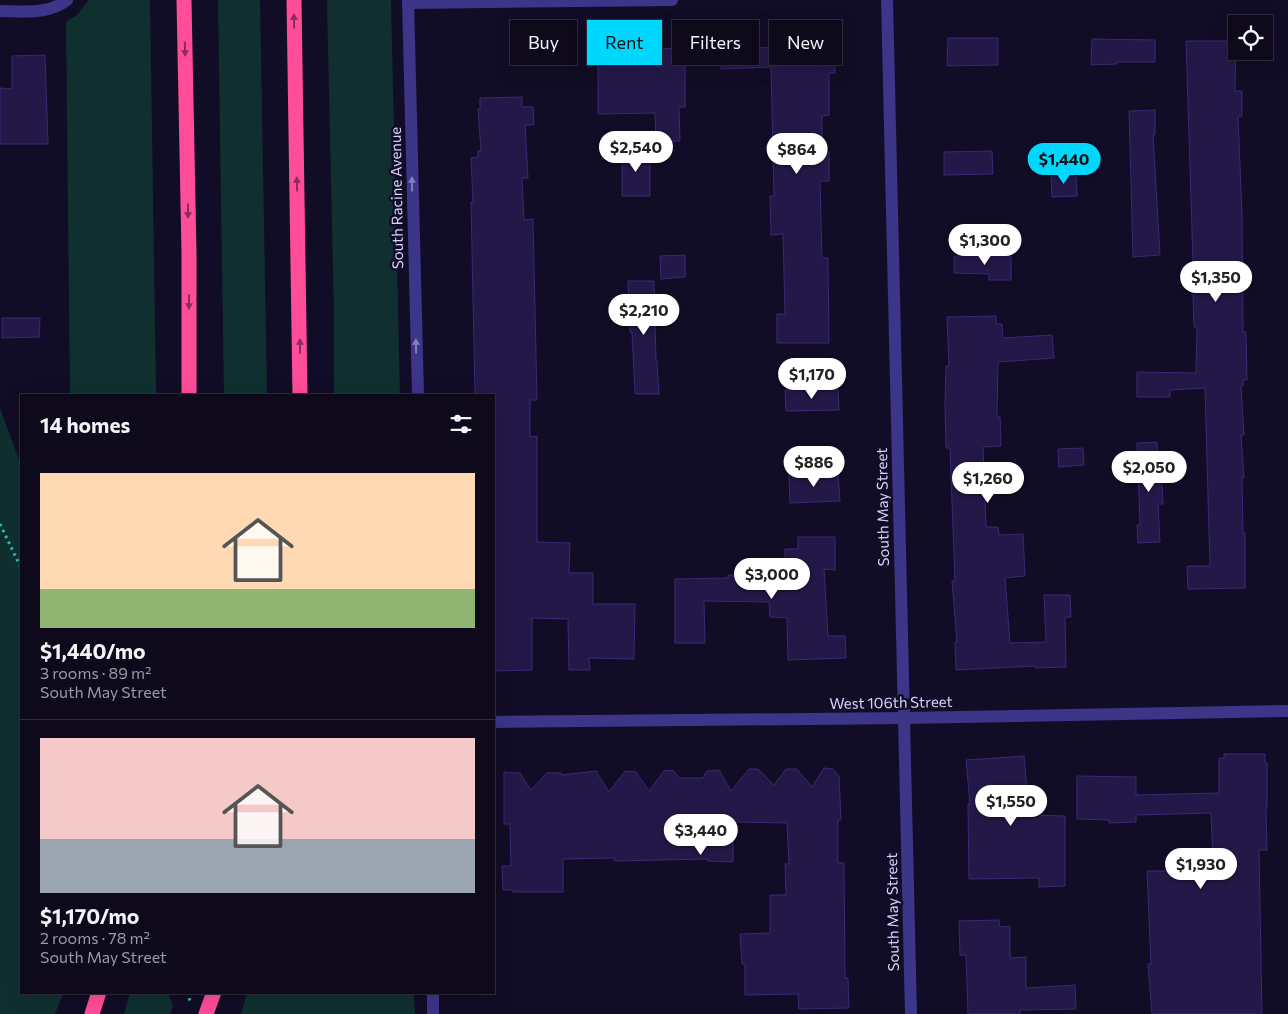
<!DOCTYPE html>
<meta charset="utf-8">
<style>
body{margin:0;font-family:Commissioner,sans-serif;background:#1c1829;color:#f1f3f6;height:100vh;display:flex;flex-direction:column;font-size:19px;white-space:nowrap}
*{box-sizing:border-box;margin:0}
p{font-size:16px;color:#9b9aa3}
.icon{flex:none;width:28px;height:28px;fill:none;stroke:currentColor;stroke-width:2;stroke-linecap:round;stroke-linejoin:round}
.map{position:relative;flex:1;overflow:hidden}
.side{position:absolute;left:20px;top:394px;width:475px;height:600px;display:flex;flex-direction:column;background:#0e0a1c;border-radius:0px;box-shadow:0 5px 20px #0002,0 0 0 1px #2e2b3b}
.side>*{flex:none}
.hud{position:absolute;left:510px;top:20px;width:475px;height:45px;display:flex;gap:10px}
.tools{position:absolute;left:1228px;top:15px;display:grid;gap:10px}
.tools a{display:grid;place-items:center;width:45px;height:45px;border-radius:0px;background:#0e0a1c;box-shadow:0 5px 20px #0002,0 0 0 1px #2e2b3b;font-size:25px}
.price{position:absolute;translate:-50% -42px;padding:0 11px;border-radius:18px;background:#fff;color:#222;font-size:16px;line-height:32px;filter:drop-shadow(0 1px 2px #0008)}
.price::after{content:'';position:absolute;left:50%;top:30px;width:15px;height:11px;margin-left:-8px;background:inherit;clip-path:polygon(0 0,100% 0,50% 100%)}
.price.selected{background:#00d7fd;color:#111}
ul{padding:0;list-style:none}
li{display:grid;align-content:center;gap:10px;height:265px;padding:0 20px}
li+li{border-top:1px solid #2e2b3b}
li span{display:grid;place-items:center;height:155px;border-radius:0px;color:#555}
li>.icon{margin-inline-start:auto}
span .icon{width:90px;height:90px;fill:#fffc;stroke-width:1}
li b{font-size:21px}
h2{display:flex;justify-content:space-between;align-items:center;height:60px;padding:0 20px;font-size:21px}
.tag{padding:0 18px;border-radius:0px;background:#0e0a1c;box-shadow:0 5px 20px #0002,0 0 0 1px #2e2b3b;font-size:18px;line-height:45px}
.tag.selected{background:#00d7fd;color:#111}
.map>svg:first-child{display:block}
.green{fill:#103030}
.building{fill:#241848;stroke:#3b2876}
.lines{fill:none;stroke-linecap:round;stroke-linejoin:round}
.path{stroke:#26bfbd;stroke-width:3;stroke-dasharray:2.5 4;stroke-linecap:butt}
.minor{stroke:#3c3588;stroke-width:12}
.motorway{stroke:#ff4d99;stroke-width:15}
.oneway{fill:#882d60}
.oneway2{fill:#837cbe}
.labels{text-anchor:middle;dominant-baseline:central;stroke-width:5;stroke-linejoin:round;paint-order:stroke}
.street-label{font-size:15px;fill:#d9d2ff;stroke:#120d26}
</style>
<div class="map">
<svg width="1288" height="1014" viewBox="0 0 1288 1014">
<rect width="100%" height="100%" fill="#120d26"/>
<g class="green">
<path d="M89 0H150L156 395H70L66 22 77 15Z"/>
<path d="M218 0H260L267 395H224Z"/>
<path d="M327 0H391L400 395H334V315Z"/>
<path d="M0 408 21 465V992L63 993 55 1014H0Z"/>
<path d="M130 993H168L173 1006 170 1014H124Z"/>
<path d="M247 993H414L415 1014H241Z"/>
</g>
<g class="building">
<path d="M948 38H998V65L947 66Z"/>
<path d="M1092 39 1155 40V62H1117V64L1091 65Z"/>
<path d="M771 40 834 41 835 73H829V115L822 116V152H829V181H820L822 258H828L829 343H777V314H785L783 234 771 235 770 196H774L771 67 721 69 722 46 771 48Z"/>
<path d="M1186 41H1236L1235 91H1242V116L1238 117 1242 215 1243 332H1246L1247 380H1243V385L1241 386 1244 435H1241L1244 478H1242L1243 533H1245V588L1188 589 1187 566H1210L1205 388 1170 390V397H1137V372L1196 373 1197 327H1194L1193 295 1194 294Z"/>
<path d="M685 48V107H679L680 141 656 142 655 113 598 114V56L655 55V49Z"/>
<path d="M45 55 48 144H0V88L12 89V56Z"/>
<path d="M522 97V107H533L534 125H525L528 178H522L524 220 533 219 537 400H530V437L537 436V542L570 543 569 573H593V604H635L634 659 589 658 590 670H569L568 619 532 618V670L494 671V395H475L471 202H473L471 158 478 157V151H481L478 109H480V98Z"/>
<path d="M1155 110V135H1153L1160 255 1133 257 1129 111Z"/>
<rect x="622" y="149" width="28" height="47"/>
<path d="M992 151 993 174 944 175V152Z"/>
<path d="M1076 172 1077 196 1052 197 1051 174Z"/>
<path d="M685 255V277L661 279 660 256Z"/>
<path d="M954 256H1011V280H989V274L954 273Z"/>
<path d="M628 281H654L656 361H657L659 394H635L632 332H630Z"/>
<path d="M996 316V324H1002L1003 338 1052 335 1054 358 998 362 997 417H1000L1001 446 983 447 986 527H998L999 535 1023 534 1025 576 1005 578 1010 643 1046 642 1044 595H1070L1071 617H1065L1066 667 1035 668V666L956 670 955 642H957L952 581H955L950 448H946L945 406 946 366H949L947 317Z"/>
<path d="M2 318H40L39 337 2 338Z"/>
<path d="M838 389 839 410 786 411 785 390Z"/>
<path d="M1157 442 1159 484H1162L1163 504H1158L1160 542 1138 543 1137 525H1140L1137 443Z"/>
<path d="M1083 448 1084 465 1059 467 1058 449Z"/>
<path d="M838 473 840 501 790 503 789 475Z"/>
<path d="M798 537H835V570L824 569 828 636H845L846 658 788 660 787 618 770 617 769 602 704 601 705 643H675V579L728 578V575L785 576V549H798Z"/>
<path d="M1224 754H1265V763H1267V807H1266L1267 850H1259L1262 1014H1152L1148 964H1151L1147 871H1206L1205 861H1213L1211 813 1136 815V822L1109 823V820L1077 819V776L1136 777V795L1219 793V758H1224Z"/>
<path d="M1024 756 1029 815 1065 816V886L1039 887V878L969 879 968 804H970L966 760Z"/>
<path d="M824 768 833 769 839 776 841 820H838V863H844L845 978H848L849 1008 799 1009 798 994 745 995V964H742L740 934 770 933V895H786L785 864H789L787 823 733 822V862L708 861V859L615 861 614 858 563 859V892H513V890H503L502 866H511L510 824H504V772L520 773 531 790 547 773H561V775L596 771 609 792 625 771 636 772 649 791 664 771 673 770 679 778H703L707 771 719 770 731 791 749 769H758L774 785 786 769H797L812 787Z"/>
<path d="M999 920 1000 927 1010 926V958L1026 957V988L1075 985 1076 1009 1020 1010V1014H968L966 955H960L959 921Z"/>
</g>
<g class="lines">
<g class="path">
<path d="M0 524 21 568"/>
<path d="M187 992 190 1001"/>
</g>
<g class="minor">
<path d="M408 0 418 395"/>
<path d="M887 0 911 1014"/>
<path d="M408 3 672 0"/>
<path d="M0 11C22 11 49 15 67 0"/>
<path d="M494 722 903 718 1288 711"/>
<path d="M433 992V1014"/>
</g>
<g class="motorway">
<path d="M184 0 189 253V395"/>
<path d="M294 0 300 395"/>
<path d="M92 1014 99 992"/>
<path d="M206 1014 214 992"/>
</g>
</g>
<defs><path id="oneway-solid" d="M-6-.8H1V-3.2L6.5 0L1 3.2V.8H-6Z" transform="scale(1.25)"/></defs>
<g class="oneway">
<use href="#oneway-solid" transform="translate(294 21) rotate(-91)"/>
<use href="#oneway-solid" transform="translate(185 49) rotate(89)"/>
<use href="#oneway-solid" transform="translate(297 184) rotate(-91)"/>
<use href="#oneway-solid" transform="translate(188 211) rotate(89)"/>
<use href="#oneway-solid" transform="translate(189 302) rotate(90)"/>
<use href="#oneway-solid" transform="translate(300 346) rotate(-90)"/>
</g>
<g class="oneway2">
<use href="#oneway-solid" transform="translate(412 184) rotate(-91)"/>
<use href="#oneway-solid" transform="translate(416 346) rotate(-91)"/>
</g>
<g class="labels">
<g class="street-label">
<text transform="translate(396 198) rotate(-91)">South Racine Avenue</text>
<text transform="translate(882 507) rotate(-91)">South May Street</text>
<text transform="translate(891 702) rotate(-1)">West 106th Street</text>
<text transform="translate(892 912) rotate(-91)">South May Street</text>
</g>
</g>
</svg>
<div class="tools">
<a><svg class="icon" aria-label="locate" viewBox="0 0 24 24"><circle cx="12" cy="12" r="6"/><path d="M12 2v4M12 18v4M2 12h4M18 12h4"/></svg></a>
</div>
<b class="price" style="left:636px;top:173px">$2,540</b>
<b class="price" style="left:797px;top:175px">$864</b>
<b class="price selected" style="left:1064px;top:185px">$1,440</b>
<b class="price" style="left:985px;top:266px">$1,300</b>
<b class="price" style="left:1216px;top:303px">$1,350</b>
<b class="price" style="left:644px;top:336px">$2,210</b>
<b class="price" style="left:812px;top:400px">$1,170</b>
<b class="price" style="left:814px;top:488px">$886</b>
<b class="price" style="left:1149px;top:493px">$2,050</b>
<b class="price" style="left:988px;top:504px">$1,260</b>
<b class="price" style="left:772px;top:600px">$3,000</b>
<b class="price" style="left:1011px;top:827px">$1,550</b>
<b class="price" style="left:701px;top:856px">$3,440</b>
<b class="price" style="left:1201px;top:890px">$1,930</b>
<div class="hud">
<a class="tag">Buy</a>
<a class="tag selected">Rent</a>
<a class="tag">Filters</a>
<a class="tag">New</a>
</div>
<section class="side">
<h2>14 homes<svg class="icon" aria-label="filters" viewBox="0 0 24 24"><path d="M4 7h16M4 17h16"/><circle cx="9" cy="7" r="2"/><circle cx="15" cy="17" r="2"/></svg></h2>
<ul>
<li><span style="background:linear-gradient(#ffd9b3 75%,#8fb573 0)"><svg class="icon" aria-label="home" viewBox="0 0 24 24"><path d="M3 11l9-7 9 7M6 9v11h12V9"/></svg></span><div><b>$1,440/mo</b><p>3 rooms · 89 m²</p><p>South May Street</p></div></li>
<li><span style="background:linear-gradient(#f6c9c9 65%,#9aa5b1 0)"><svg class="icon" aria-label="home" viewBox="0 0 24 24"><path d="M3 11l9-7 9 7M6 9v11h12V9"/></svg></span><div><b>$1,170/mo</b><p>2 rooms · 78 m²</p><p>South May Street</p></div></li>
</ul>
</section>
</div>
